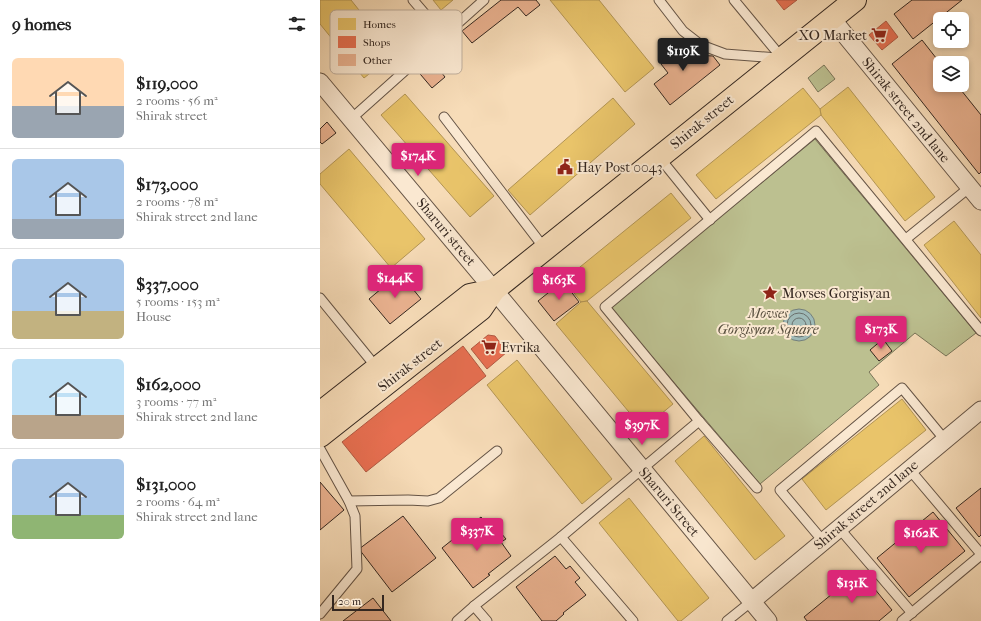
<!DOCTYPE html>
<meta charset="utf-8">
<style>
body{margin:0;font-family:"IM FELL French Canon",serif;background:#f2f2f2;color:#222;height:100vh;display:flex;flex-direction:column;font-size:15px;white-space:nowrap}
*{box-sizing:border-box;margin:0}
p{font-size:13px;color:#767676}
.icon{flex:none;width:22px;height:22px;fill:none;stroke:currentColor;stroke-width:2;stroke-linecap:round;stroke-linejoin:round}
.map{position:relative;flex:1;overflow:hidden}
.drawer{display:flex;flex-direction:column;background:#fff;width:320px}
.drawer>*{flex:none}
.fabs{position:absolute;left:613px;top:12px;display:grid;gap:8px}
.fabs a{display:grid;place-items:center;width:36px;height:36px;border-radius:6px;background:#fff;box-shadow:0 2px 6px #0003;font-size:20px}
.scale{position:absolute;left:12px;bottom:10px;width:52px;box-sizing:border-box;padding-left:4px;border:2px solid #342720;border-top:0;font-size:11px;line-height:14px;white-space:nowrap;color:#342720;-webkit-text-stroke:3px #fae8d1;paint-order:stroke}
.price{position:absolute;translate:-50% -34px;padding:0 9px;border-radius:4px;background:#db2777;color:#fff;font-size:13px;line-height:26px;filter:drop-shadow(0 1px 2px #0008)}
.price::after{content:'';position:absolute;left:50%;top:24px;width:12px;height:9px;margin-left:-6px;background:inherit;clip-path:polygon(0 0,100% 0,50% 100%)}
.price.current{background:#222;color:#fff}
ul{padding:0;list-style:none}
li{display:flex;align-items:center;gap:12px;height:100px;padding:0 12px}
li+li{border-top:1px solid #e0e0e0}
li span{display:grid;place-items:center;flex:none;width:112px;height:80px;border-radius:6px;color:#555}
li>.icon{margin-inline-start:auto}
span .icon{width:48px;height:48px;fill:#fffc;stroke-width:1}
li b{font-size:17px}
h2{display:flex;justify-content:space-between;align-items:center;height:48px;padding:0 12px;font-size:17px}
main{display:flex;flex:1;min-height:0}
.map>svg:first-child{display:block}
.green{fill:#bcc090;stroke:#787458}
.water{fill:#9fbab7;stroke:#747f7b}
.homes{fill:#e9c46a;stroke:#b39554}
.shops{fill:#e76f51;stroke:#b15942}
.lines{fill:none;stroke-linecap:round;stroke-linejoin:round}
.shore{stroke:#6a706c;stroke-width:1}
.building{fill:#eab290;stroke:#342720}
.service-casing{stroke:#655446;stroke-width:11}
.minor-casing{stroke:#655446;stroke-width:19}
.trunk-casing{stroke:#342720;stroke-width:24}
.service{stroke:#fae8d1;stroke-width:9}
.minor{stroke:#fae8d1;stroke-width:17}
.trunk{stroke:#f7dcb8;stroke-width:22}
.labels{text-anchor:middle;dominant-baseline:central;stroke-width:4;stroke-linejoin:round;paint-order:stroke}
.poi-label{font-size:14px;fill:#342720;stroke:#fae8d1;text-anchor:start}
.street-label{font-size:14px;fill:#342720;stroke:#fae8d1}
.park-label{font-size:14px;font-style:italic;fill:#564d3c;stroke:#fae8d1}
.key{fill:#fae8d1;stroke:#bfae9c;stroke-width:1}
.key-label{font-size:11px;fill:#342720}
</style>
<main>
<section class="drawer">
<h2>9 homes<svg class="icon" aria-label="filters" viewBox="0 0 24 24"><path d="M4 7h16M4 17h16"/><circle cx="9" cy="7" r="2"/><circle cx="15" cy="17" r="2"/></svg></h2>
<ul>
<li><span style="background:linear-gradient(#ffd9b3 60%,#9aa5b1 0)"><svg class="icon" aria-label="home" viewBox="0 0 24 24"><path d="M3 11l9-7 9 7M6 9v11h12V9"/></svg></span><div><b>$119,000</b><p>2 rooms · 56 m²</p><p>Shirak street</p></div></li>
<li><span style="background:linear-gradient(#a9c7e8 75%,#9aa5b1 0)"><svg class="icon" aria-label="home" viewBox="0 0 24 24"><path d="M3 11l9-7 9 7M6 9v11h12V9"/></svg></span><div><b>$173,000</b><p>2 rooms · 78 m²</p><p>Shirak street 2nd lane</p></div></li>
<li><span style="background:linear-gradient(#a9c7e8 65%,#c2b280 0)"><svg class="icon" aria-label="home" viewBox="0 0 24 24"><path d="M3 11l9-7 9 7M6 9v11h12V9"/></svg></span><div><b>$337,000</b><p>5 rooms · 153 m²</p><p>House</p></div></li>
<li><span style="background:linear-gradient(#bfe0f5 70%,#b9a48a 0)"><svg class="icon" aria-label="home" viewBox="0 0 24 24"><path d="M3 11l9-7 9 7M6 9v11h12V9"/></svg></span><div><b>$162,000</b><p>3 rooms · 77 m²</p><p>Shirak street 2nd lane</p></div></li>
<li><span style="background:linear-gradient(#a9c7e8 70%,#8fb573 0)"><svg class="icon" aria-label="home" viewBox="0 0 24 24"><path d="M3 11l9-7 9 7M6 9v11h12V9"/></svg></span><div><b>$131,000</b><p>2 rooms · 64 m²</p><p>Shirak street 2nd lane</p></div></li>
</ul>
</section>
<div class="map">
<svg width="661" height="621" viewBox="0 0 661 621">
<rect width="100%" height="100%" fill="#f7dcb8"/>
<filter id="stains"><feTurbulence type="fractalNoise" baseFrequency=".005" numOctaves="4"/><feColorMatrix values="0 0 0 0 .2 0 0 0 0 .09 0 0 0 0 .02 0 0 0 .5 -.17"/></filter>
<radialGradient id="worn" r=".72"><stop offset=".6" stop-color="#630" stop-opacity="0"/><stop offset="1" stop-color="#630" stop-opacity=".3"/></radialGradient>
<g class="green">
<path d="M504 65 515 79 498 92 488 78Z"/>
<path d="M495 139 656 333 626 356 595 333 549 372 559 385 440 484 290 307Z"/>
</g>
<circle class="water" cx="479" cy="325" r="16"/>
<g class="homes">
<path d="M0 0H31L74 54 44 78 0 24Z"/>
<path d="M113 0H133L121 10Z"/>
<path d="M230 0H279L334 68 305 92Z"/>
<path d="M528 87 615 197 585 221 501 115 500 109Z"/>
<path d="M483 88 500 109 501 115 396 199 376 175Z"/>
<path d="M85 94 174 196 150 217 61 115Z"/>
<path d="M293 98 315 124 210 215 188 190Z"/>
<path d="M29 149 105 239 71 268 0 184V174Z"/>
<path d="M351 193 371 218 267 301 261 302 244 280Z"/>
<path d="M634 221 661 255V318L604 245Z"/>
<path d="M267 301 353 404 323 429 236 324 261 302Z"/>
<path d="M197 360 292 479 262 504 167 385Z"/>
<path d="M582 399 606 430 506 510 482 479Z"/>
<path d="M384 436 465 536 435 560 355 461Z"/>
<path d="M309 498 389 598 361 621H358L279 523Z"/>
</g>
<g class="shops">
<path d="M456 0H477L464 10Z"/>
<path d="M566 21 578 37 562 50 549 35Z"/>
<path d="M168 335 175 336 187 352 167 369 151 349Z"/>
<path d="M143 346 166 376 46 472 22 442Z"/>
</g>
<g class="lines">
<g class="shore">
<circle cx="479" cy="325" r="12"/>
<circle cx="479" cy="325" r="7"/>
</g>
</g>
<g class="building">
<path d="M181 0H216L220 5 206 16 198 7 152 43 142 31Z"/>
<path d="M592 0H642L593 39 574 14Z"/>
<path d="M602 40 620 63V85H637L661 115V172L659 174 572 64Z"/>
<path d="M357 44 366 52 373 55 393 56 400 65 350 105 334 84 348 73 341 64 345 61 341 56Z"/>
<path d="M109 57 125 77 112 88 95 68Z"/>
<path d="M7 122 16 133 2 144 0 142V129Z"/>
<path d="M80 273 101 299 70 324 49 299Z"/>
<path d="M243 281 259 302 234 321 218 301Z"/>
<path d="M563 339 572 351 559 361 550 350Z"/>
<path d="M0 482 24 510 0 530Z"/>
<path d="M661 488V535L659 537 636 508Z"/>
<path d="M613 512 645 551 589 597 557 558Z"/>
<path d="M83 516 116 558 72 592 39 549Z"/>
<path d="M161 517 172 530 176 527 186 539 181 542 191 556 168 574 170 575 153 588 122 548Z"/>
<path d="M235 556 246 569 250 566 260 578 255 582 266 595 243 613 244 614 236 621H222L196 587Z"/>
<path d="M540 571 572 610 559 621H487L484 617Z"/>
<path d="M53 598 71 621H23Z"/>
</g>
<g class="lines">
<defs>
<g id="service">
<path d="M93 0 124 36"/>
<path d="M339 0 363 31 381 45 405 54 458 58"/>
<path d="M414 0 462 58"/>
<path d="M124 117 225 249"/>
<path d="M31 119 164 0"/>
<path d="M339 157 390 220"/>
<path d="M586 239 650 187"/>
<path d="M0 298 57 368"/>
<path d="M0 449 29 501 35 516 37 569 0 614"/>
<path d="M590 470 661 554"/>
<path d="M437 488 379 421 285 307 496 131 661 331"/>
<path d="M29 501 88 500 108 501 119 498 177 451"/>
<path d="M519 528 592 613"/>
<path d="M241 537 313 621"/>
<path d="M503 541 460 490 582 388 625 440"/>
<path d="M137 621 154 606"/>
<path d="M167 621 154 606 241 537 379 421"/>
<path d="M407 621 432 601"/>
<path d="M582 621 661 555"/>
</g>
<g id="minor">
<path d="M512 19 661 201"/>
<path d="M0 82 174 290 448 621"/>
<path d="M432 601 661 410"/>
</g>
<g id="trunk">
<path d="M0 413 150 295 174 290"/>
<path d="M0 436 161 309 174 290 535 0"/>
</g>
</defs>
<use href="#service" class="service-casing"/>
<use href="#minor" class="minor-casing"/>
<use href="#trunk" class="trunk-casing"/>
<use href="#service" class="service"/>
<use href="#minor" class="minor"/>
<use href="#trunk" class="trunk"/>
</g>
<defs>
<symbol id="supermarket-bare" viewBox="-9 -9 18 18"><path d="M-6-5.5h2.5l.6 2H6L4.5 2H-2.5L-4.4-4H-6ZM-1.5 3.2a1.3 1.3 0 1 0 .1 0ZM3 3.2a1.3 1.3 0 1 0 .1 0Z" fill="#8f2418" stroke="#fae8d1" stroke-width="2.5" paint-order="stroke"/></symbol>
<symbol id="civic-bare" viewBox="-9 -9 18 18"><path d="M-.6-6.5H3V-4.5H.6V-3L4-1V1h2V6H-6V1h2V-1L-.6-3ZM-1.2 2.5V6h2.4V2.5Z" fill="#8f2418" stroke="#fae8d1" stroke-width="2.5" paint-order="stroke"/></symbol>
<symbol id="sight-bare" viewBox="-9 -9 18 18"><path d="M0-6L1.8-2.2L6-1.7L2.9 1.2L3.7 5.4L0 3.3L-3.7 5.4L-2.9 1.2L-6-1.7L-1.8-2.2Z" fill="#8f2418" stroke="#fae8d1" stroke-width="2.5" paint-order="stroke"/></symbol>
</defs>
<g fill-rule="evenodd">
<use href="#supermarket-bare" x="548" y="24" width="22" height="22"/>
<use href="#civic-bare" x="234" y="156" width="22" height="22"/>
<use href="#sight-bare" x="439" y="282" width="22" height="22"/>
<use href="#supermarket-bare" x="158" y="336" width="22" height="22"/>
</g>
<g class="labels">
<g class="poi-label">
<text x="547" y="35" text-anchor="end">XO Market</text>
<text x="257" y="167">Hay Post 0043</text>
<text x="462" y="293">Movses Gorgisyan</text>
<text x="181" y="347">Evrika</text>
</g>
<g class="street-label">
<text transform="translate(586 110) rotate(51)">Shirak street 2nd lane</text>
<text transform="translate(382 122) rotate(-39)">Shirak street</text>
<text transform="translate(126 232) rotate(50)">Sharuri street</text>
<text transform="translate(90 365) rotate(-38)">Shirak street</text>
<text transform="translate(349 502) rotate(50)">Sharuri Street</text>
<text transform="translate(546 505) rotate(-40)">Shirak street 2nd lane</text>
</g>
<g class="park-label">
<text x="448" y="313">Movses<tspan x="448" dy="16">Gorgisyan Square</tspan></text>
</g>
</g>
<rect x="10" y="10" width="132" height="64" rx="6" class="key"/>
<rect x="18" y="18" width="18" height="12" fill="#e9c46a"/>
<rect x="18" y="36" width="18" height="12" fill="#e76f51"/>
<rect x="18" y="54" width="18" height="12" fill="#eab290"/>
<g class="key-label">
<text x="43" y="28">Homes</text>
<text x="43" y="46">Shops</text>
<text x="43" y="64">Other</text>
</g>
<rect width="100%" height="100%" filter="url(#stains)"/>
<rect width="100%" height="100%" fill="url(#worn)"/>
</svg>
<div class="fabs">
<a><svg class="icon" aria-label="locate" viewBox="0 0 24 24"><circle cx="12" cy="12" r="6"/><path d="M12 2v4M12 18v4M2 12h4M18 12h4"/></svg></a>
<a><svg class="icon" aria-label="layers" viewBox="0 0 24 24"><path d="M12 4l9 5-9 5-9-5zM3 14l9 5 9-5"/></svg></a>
</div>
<div class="scale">20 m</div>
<b class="price current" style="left:363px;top:72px">$119K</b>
<b class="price" style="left:98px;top:177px">$174K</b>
<b class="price" style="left:75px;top:299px">$144K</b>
<b class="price" style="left:239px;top:301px">$163K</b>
<b class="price" style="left:561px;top:350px">$173K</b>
<b class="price" style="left:322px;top:446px">$397K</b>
<b class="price" style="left:157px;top:552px">$337K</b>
<b class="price" style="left:601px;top:554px">$162K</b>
<b class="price" style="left:532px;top:604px">$131K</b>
</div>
</main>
